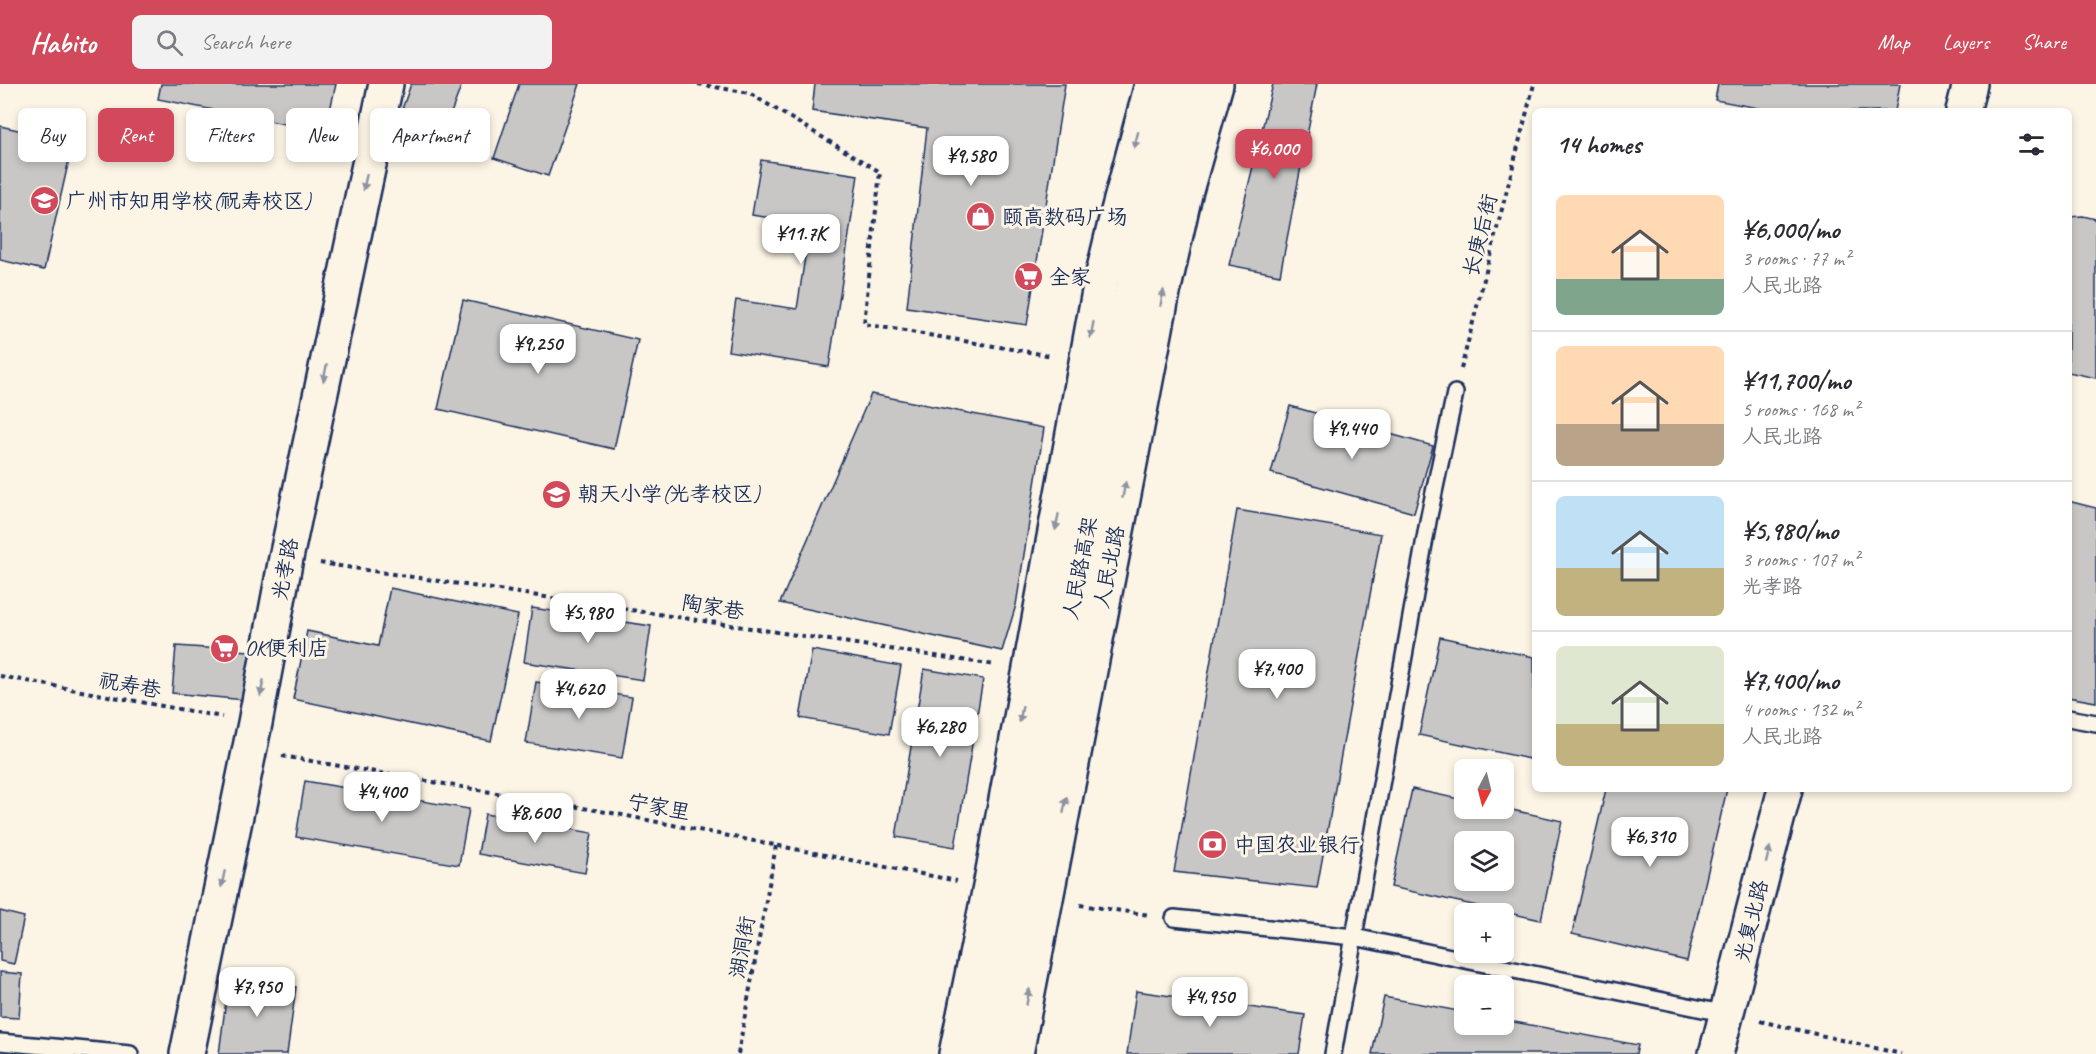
<!DOCTYPE html>
<meta charset="utf-8">
<style>
body{margin:0;font-family:Caveat,"LXGW WenKai TC",sans-serif;background:#f2f2f3;color:#2b2b33;height:100vh;display:flex;flex-direction:column;font-size:22px;white-space:nowrap}
*{box-sizing:border-box;margin:0}
p{font-size:20px;color:#7c7c81}
.icon{flex:none;width:33px;height:33px;fill:none;stroke:currentColor;stroke-width:2;stroke-linecap:round;stroke-linejoin:round}
.map{position:relative;flex:1;overflow:hidden}
.drawer{position:absolute;left:1532px;top:24px;width:540px;height:684px;display:flex;flex-direction:column;background:#fff;border-radius:9px;box-shadow:0 3px 9px #0003}
.drawer>*{flex:none}
.top-card{position:absolute;left:18px;top:24px;width:570px;height:54px;display:flex;gap:12px}
.needle{width:39px;rotate:187deg}
.fabs{position:absolute;left:1454px;top:675px;display:grid;gap:12px}
.fabs a{display:grid;place-items:center;width:60px;height:60px;border-radius:9px;background:#fff;box-shadow:0 3px 9px #0003;font-size:30px}
.price{position:absolute;translate:-50% -51px;padding:0 14px;border-radius:12px;background:#fff;color:#222;font-size:20px;line-height:39px;filter:drop-shadow(0 2px 3px #0008)}
.price::after{content:'';position:absolute;left:50%;top:36px;width:18px;height:14px;margin-left:-9px;background:inherit;clip-path:polygon(0 0,100% 0,50% 100%)}
.price.current{background:#d1495b;color:#fff}
ul{padding:0;list-style:none}
li{display:flex;align-items:center;gap:18px;height:150px;padding:0 24px}
li+li{border-top:2px solid #e1e1e2}
li span{display:grid;place-items:center;flex:none;width:168px;height:120px;border-radius:9px;color:#555}
li>.icon{margin-inline-start:auto}
span .icon{width:72px;height:72px;fill:#fffc;stroke-width:1}
li b{font-size:26px}
h2{display:flex;justify-content:space-between;align-items:center;height:72px;padding:0 24px;font-size:26px}
.pill{padding:0 21px;border-radius:9px;background:#fff;box-shadow:0 3px 9px #0003;font-size:21px;line-height:54px}
.pill.current{background:#d1495b;color:#fff}
header{display:flex;align-items:center;gap:36px;box-sizing:border-box;height:84px;padding:0 30px;background:#d1495b;color:#fff}
header strong{font-size:28px}
nav{display:flex;gap:33px;margin-inline-start:auto;font-size:21px}
.search{width:420px;height:54px;background:#f2f2f3;display:flex;align-items:center;gap:15px;box-sizing:border-box;padding:0 21px;border-radius:9px;color:#7c7c81;font-size:22px}
.map>svg:first-child{display:block}
.building{fill:#c8c7c6;stroke:#1b2f5e;stroke-width:1.5;fill-rule:evenodd}
.lines{fill:none;stroke-linecap:round;stroke-linejoin:round}
.service-casing{stroke:#1b2f5e;stroke-width:20}
.tertiary-casing{stroke:#1b2f5e;stroke-width:38}
.secondary-casing{stroke:#1b2f5e;stroke-width:38}
.primary-casing{stroke:#1b2f5e;stroke-width:38}
.path{stroke:#1b2f5e;stroke-width:4;stroke-dasharray:4.5 4.5;stroke-linecap:butt}
.service{stroke:#fcf5e5;stroke-width:15}
.tertiary{stroke:#fcf5e5;stroke-width:33}
.secondary{stroke:#fcf5e5;stroke-width:33}
.primary{stroke:#fcf5e5;stroke-width:33}
.oneway{fill:#8c92a2}
.labels{text-anchor:middle;dominant-baseline:central;stroke-width:6;stroke-linejoin:round;paint-order:stroke}
.poi-label{font-size:21px;fill:#1b2f5e;stroke:#fcf5e5;text-anchor:start}
.street-label{font-size:21px;fill:#1b2f5e;stroke:#fcf5e5}
</style>
<header>
<strong>Habito</strong>
<div class="search"><svg class="icon" aria-label="search" viewBox="0 0 24 24"><circle cx="10" cy="10" r="6"/><path d="M15 15l6 6"/></svg>Search here</div>
<nav><a>Map</a><a>Layers</a><a>Share</a></nav>
</header>
<div class="map">
<svg width="2096" height="970" viewBox="0 0 2096 970">
<rect width="100%" height="100%" fill="#fcf5e5"/>
<filter id="ink" filterUnits="userSpaceOnUse"><feTurbulence type="fractalNoise" baseFrequency=".0167" numOctaves="2"/><feDisplacementMap in="SourceGraphic" scale="12" xChannelSelector="R" yChannelSelector="G"/><feConvolveMatrix kernelMatrix="1 2 1 2 8 2 1 2 1" color-interpolation-filters="sRGB"/></filter>
<g filter="url(#ink)">
<g class="building">
<path d="M161 0H336L325 48 158 15Z"/>
<path d="M411 0H462L440 58 396 42Z"/>
<path d="M519 0H580L548 92 494 74Z"/>
<path d="M815 0H1065L1027 241 907 223 927 44 812 27Z"/>
<path d="M1273 0H1317L1280 191 1229 181Z"/>
<path d="M1718 0H1900L1895 27H1774L1715 16Z"/>
<path d="M0 42 73 58 44 186 0 176Z"/>
<path d="M761 76 858 91 829 283 728 267 736 216 797 225 810 140 752 131Z"/>
<path d="M2083 132 2096 135V294L2068 288V133Z"/>
<path d="M463 216 638 256 614 365 438 325Z"/>
<path d="M871 310 1044 344 1016 521 1002 567 780 519Z"/>
<path d="M1290 322 1433 362 1414 429 1271 389Z"/>
<path d="M2068 417 2096 424V618L2068 613Z"/>
<path d="M1237 426 1381 450 1317 804 1174 788Z"/>
<path d="M390 504 518 531 491 657 293 615 307 547 378 562Z"/>
<path d="M532 524 651 542 643 596 524 578Z"/>
<path d="M1440 553 1534 573V676L1419 651Z"/>
<path d="M176 562 250 567 245 616 172 609Z"/>
<path d="M812 566 901 582 889 650 800 634Z"/>
<path d="M924 585 983 595 955 763 896 753Z"/>
<path d="M536 598 632 613 622 674 526 659Z"/>
<path d="M305 697 469 725 459 781 296 753Z"/>
<path d="M1412 705 1464 716V724H1503L1562 737 1541 836 1391 803ZM1464 758H1503V796H1464Z"/>
<path d="M1606 705H1727L1687 877 1572 850Z"/>
<path d="M485 730 592 749 585 789 478 770Z"/>
<path d="M0 827 24 833 14 880 0 877Z"/>
<path d="M0 888 22 890 19 934 0 933Z"/>
<path d="M229 893 296 903 287 970H219Z"/>
<path d="M1136 907 1305 931 1299 970H1127Z"/>
<path d="M1384 913 1464 928V940H1503V936L1638 961 1636 970H1372Z"/>
</g>
<g class="lines">
<defs>
<g id="service">
<path d="M2068 634 2096 639"/>
<path d="M1174 834 1354 853 1727 930"/>
<path d="M0 958 130 970"/>
<path d="M1333 970 1429 432 1455 309"/>
</g>
<g id="tertiary">
<path d="M1963 27 1970 0"/>
<path d="M187 970 255 639 286 474 386 0"/>
<path d="M1716 970 1785 705"/>
</g>
<g id="secondary">
<path d="M956 970 990 803 1100 202 1117 131 1152 0"/>
<path d="M1016 970 1162 213 1185 110 1216 0"/>
</g>
<path id="primary" d="M986 970 1129 222 1148 135 1183 0"/>
</defs>
<use href="#service" class="service-casing"/>
<use href="#tertiary" class="tertiary-casing"/>
<use href="#secondary" class="secondary-casing"/>
<use href="#primary" class="primary-casing"/>
<g class="path">
<path d="M698 0 749 9 880 88 864 240 1052 272"/>
<path d="M1461 285 1534 0"/>
<path d="M320 479 995 581"/>
<path d="M0 592 222 633"/>
<path d="M282 672 612 729 957 797"/>
<path d="M1080 821 1150 831"/>
<path d="M1760 937 1901 970"/>
<path d="M738 970 776 762"/>
</g>
<use href="#service" class="service"/>
<use href="#tertiary" class="tertiary"/>
<use href="#secondary" class="secondary"/>
<use href="#primary" class="primary"/>
</g>
<defs><path id="oneway-solid" d="M-6-.8H1V-3.2L6.5 0L1 3.2V.8H-6Z" transform="scale(1.5)"/></defs>
<g class="oneway">
<use href="#oneway-solid" transform="translate(1136 56) rotate(105)"/>
<use href="#oneway-solid" transform="translate(365 98) rotate(102)"/>
<use href="#oneway-solid" transform="translate(1162 214) rotate(-79)"/>
<use href="#oneway-solid" transform="translate(1092 246) rotate(100)"/>
<use href="#oneway-solid" transform="translate(325 289) rotate(102)"/>
<use href="#oneway-solid" transform="translate(1124 406) rotate(-79)"/>
<use href="#oneway-solid" transform="translate(1057 438) rotate(101)"/>
<use href="#oneway-solid" transform="translate(262 604) rotate(101)"/>
<use href="#oneway-solid" transform="translate(1021 630) rotate(100)"/>
<use href="#oneway-solid" transform="translate(1065 721) rotate(-79)"/>
<use href="#oneway-solid" transform="translate(1768 771) rotate(-76)"/>
<use href="#oneway-solid" transform="translate(223 795) rotate(102)"/>
<use href="#oneway-solid" transform="translate(1028 913) rotate(-79)"/>
</g>
</g>
<defs>
<symbol id="school-disc" viewBox="-11 -11 22 22"><circle r="9.5" fill="#d1495b" stroke="#fcf5e5"/><path d="M0-5L7-2L0 1L-7-2ZM-4 1L0 2.5L4 1V4Q0 6-4 4Z" fill="#fff"/></symbol>
<symbol id="shop-disc" viewBox="-11 -11 22 22"><circle r="9.5" fill="#d1495b" stroke="#fcf5e5"/><path d="M-5-2.5h2.3a2.7 3.5 0 0 1 5.4 0H5L5.5 6h-11ZM-1.5-2.5h3a1.5 2.3 0 0 0-3 0Z" fill="#fff"/></symbol>
<symbol id="supermarket-disc" viewBox="-11 -11 22 22"><circle r="9.5" fill="#d1495b" stroke="#fcf5e5"/><path d="M-6-5.5h2.5l.6 2H6L4.5 2H-2.5L-4.4-4H-6ZM-1.5 3.2a1.3 1.3 0 1 0 .1 0ZM3 3.2a1.3 1.3 0 1 0 .1 0Z" fill="#fff"/></symbol>
<symbol id="bank-disc" viewBox="-11 -11 22 22"><circle r="9.5" fill="#d1495b" stroke="#fcf5e5"/><path d="M-6-4H6V4H-6ZM0-2.3a2.3 2.3 0 1 0 0 4.6a2.3 2.3 0 1 0 0-4.6Z" fill="#fff"/></symbol>
</defs>
<g fill-rule="evenodd">
<use href="#school-disc" x="28" y="100" width="33" height="33"/>
<use href="#shop-disc" x="964" y="116" width="33" height="33"/>
<use href="#supermarket-disc" x="1012" y="176" width="33" height="33"/>
<use href="#school-disc" x="540" y="394" width="33" height="33"/>
<use href="#supermarket-disc" x="208" y="548" width="33" height="33"/>
<use href="#bank-disc" x="1196" y="744" width="33" height="33"/>
</g>
<g class="labels">
<g class="poi-label">
<text x="66" y="117">广州市知用学校(祝寿校区)</text>
<text x="1002" y="133">颐高数码广场</text>
<text x="1049" y="193">全家</text>
<text x="578" y="410">朝天小学(光孝校区)</text>
<text x="245" y="564">OK便利店</text>
<text x="1234" y="761">中国农业银行</text>
</g>
<g class="street-label">
<text transform="translate(1480 151) rotate(-76)">长庚后街</text>
<text transform="translate(1109 483) rotate(-79)">人民北路</text>
<text transform="translate(1080 484) rotate(-79)">人民路高架</text>
<text transform="translate(285 485) rotate(-79)">光孝路</text>
<text transform="translate(713 523) rotate(9)">陶家巷</text>
<text transform="translate(130 601) rotate(10)">祝寿巷</text>
<text transform="translate(659 723) rotate(11)">宁家里</text>
<text transform="translate(1751 837) rotate(-76)">光复北路</text>
<text transform="translate(742 863) rotate(-80)">湖洞街</text>
</g>
</g>
</svg>
<div class="fabs">
<a><svg class="needle" viewBox="-14 -14 28 28"><path d="M0-13l5 13h-10z" fill="#e53935"/><path d="M0 13l5-13h-10z" fill="#7c7c81"/></svg></a>
<a><svg class="icon" aria-label="layers" viewBox="0 0 24 24"><path d="M12 4l9 5-9 5-9-5zM3 14l9 5 9-5"/></svg></a>
<a>+</a>
<a>−</a>
</div>
<b class="price current" style="left:1274px;top:96px">¥6,000</b>
<b class="price" style="left:971px;top:103px">¥9,580</b>
<b class="price" style="left:801px;top:181px">¥11.7K</b>
<b class="price" style="left:538px;top:291px">¥9,250</b>
<b class="price" style="left:1352px;top:376px">¥9,440</b>
<b class="price" style="left:588px;top:560px">¥5,980</b>
<b class="price" style="left:1277px;top:616px">¥7,400</b>
<b class="price" style="left:579px;top:636px">¥4,620</b>
<b class="price" style="left:940px;top:674px">¥6,280</b>
<b class="price" style="left:382px;top:739px">¥4,400</b>
<b class="price" style="left:535px;top:760px">¥8,600</b>
<b class="price" style="left:1650px;top:784px">¥6,310</b>
<b class="price" style="left:257px;top:934px">¥7,950</b>
<b class="price" style="left:1210px;top:944px">¥4,950</b>
<div class="top-card">
<a class="pill">Buy</a>
<a class="pill current">Rent</a>
<a class="pill">Filters</a>
<a class="pill">New</a>
<a class="pill">Apartment</a>
</div>
<section class="drawer">
<h2>14 homes<svg class="icon" aria-label="filters" viewBox="0 0 24 24"><path d="M4 7h16M4 17h16"/><circle cx="9" cy="7" r="2"/><circle cx="15" cy="17" r="2"/></svg></h2>
<ul>
<li><span style="background:linear-gradient(#ffd9b3 70%,#7fa58c 0)"><svg class="icon" aria-label="home" viewBox="0 0 24 24"><path d="M3 11l9-7 9 7M6 9v11h12V9"/></svg></span><div><b>¥6,000/mo</b><p>3 rooms · 77 m²</p><p>人民北路</p></div></li>
<li><span style="background:linear-gradient(#ffd9b3 65%,#b9a48a 0)"><svg class="icon" aria-label="home" viewBox="0 0 24 24"><path d="M3 11l9-7 9 7M6 9v11h12V9"/></svg></span><div><b>¥11,700/mo</b><p>5 rooms · 168 m²</p><p>人民北路</p></div></li>
<li><span style="background:linear-gradient(#bfe0f5 60%,#c2b280 0)"><svg class="icon" aria-label="home" viewBox="0 0 24 24"><path d="M3 11l9-7 9 7M6 9v11h12V9"/></svg></span><div><b>¥5,980/mo</b><p>3 rooms · 107 m²</p><p>光孝路</p></div></li>
<li><span style="background:linear-gradient(#dfe7d0 65%,#c2b280 0)"><svg class="icon" aria-label="home" viewBox="0 0 24 24"><path d="M3 11l9-7 9 7M6 9v11h12V9"/></svg></span><div><b>¥7,400/mo</b><p>4 rooms · 132 m²</p><p>人民北路</p></div></li>
</ul>
</section>
</div>
